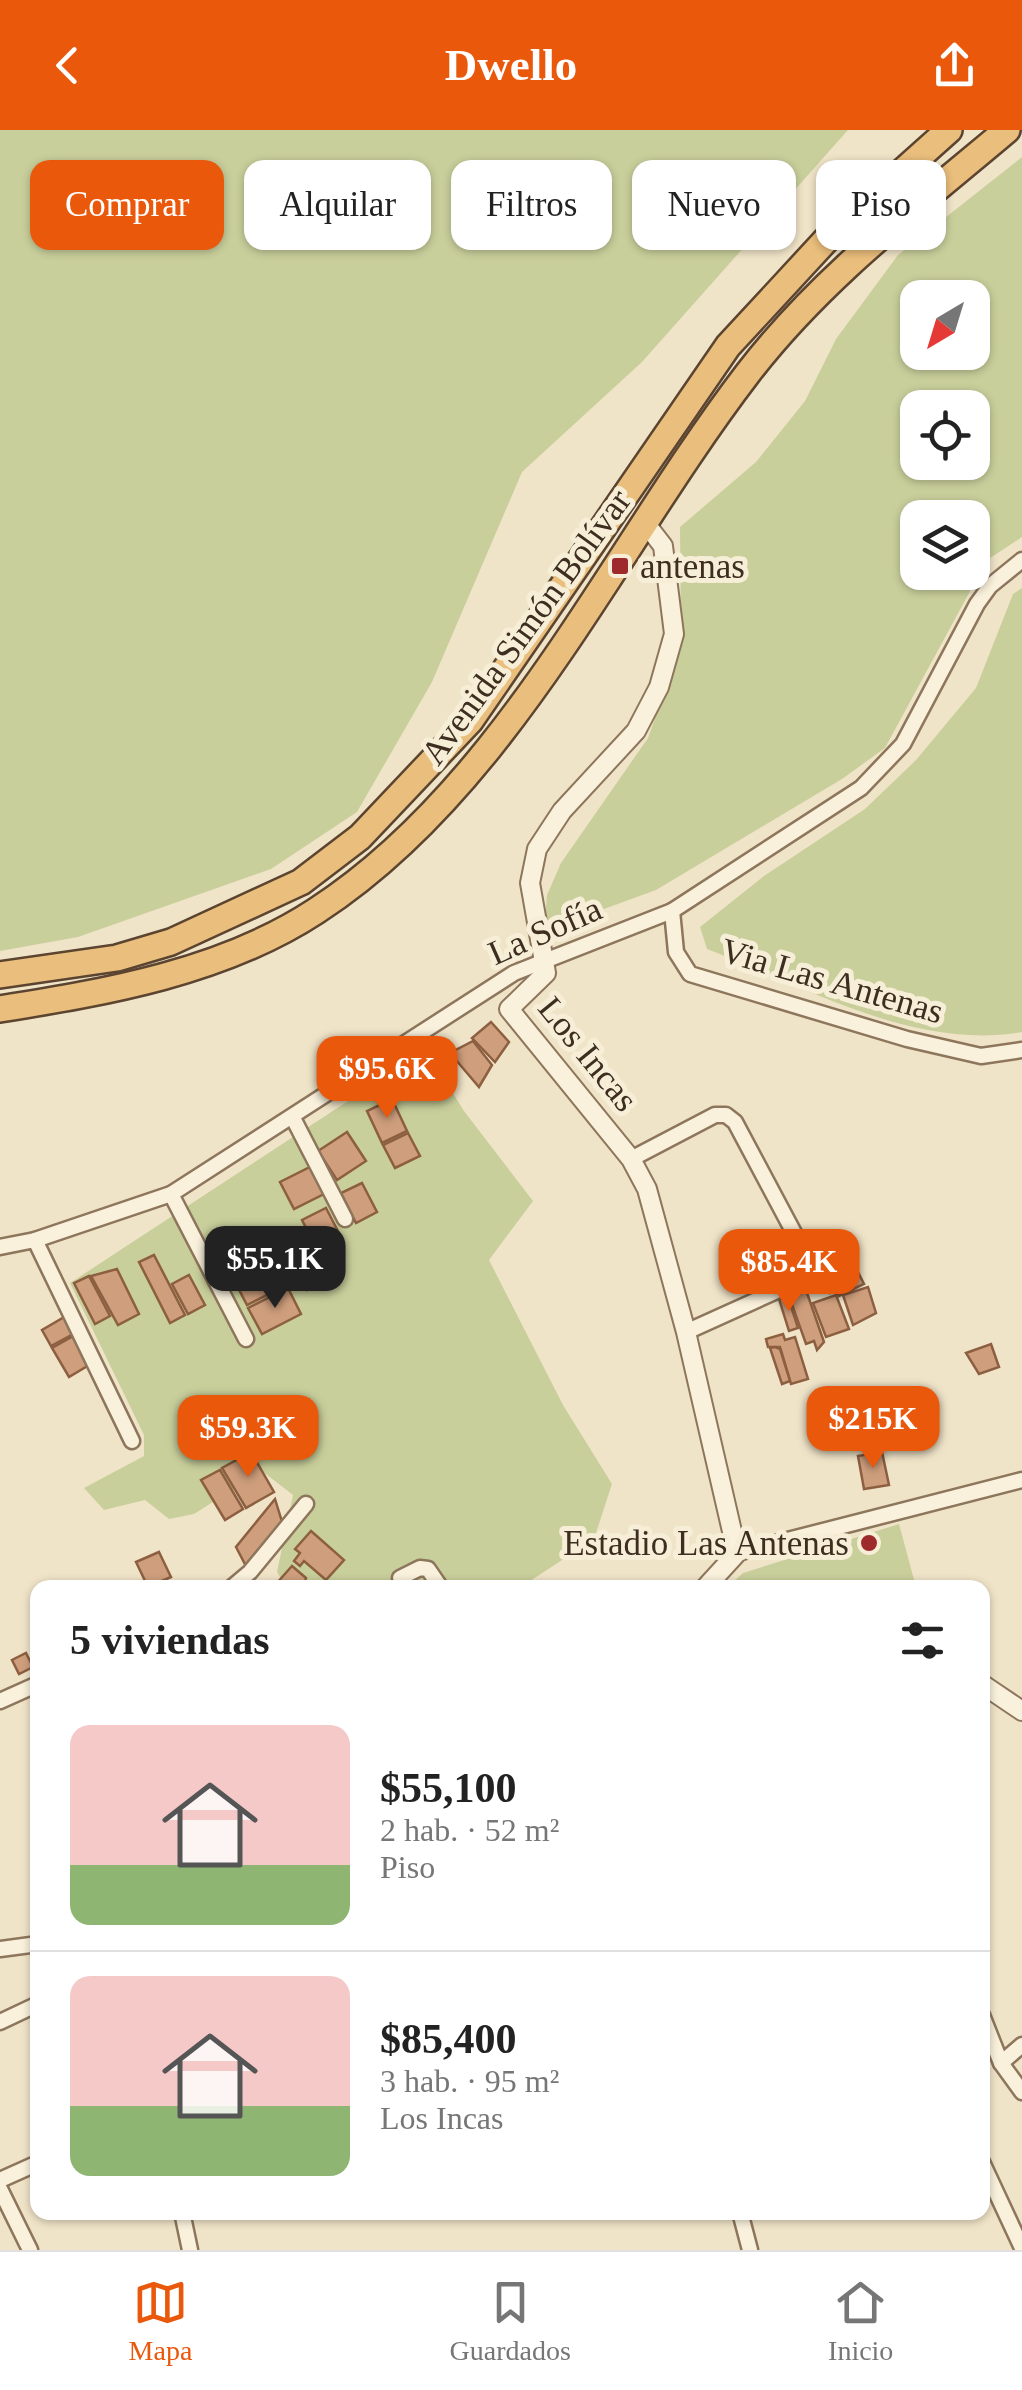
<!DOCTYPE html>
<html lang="es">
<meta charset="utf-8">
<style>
body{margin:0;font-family:"Times New Roman",serif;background:#f6f6f6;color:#222;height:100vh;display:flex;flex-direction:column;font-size:38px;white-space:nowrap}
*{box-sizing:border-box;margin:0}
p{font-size:32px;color:#767676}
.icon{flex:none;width:55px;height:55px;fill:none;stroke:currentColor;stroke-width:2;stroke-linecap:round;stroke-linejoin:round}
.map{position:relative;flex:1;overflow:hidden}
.sheet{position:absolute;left:30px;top:1450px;width:960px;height:640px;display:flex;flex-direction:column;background:#fff;border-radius:20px;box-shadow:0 2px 8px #0004}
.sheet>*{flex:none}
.guide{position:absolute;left:30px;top:30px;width:962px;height:90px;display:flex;gap:20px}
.needle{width:65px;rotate:218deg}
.controls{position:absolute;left:900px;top:150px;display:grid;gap:20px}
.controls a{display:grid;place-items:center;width:90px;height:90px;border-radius:20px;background:#fff;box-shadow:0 2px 8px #0004;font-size:50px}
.price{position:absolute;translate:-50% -85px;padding:0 22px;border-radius:20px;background:#ea580c;color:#fff;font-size:32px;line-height:65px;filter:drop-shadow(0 2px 5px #0008)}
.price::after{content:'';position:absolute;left:50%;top:60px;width:30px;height:22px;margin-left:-15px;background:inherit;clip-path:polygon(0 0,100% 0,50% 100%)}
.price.active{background:#222;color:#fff}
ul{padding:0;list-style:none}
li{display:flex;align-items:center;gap:30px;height:250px;padding:0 40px}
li+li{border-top:2px solid #e0e0e0}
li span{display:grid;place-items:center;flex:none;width:280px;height:200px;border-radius:20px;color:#555}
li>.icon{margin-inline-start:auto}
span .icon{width:120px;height:120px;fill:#fffc;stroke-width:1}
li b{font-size:42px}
h2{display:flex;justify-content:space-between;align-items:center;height:120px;padding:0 40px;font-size:42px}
.pill{padding:0 35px;border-radius:20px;background:#fff;box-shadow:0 2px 8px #0004;font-size:35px;line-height:90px}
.pill.active{background:#ea580c;color:#fff}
header{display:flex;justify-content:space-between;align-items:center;height:130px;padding:0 40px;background:#ea580c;color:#fff;font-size:45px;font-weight:800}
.dock{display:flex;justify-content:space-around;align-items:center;height:140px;border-top:2px solid #e0e0e0;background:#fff;font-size:28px;color:#767676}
.dock a{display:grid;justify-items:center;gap:5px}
.dock .active{color:#ea580c}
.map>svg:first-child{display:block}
.green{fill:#c9cf9b;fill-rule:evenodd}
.building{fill:#cf9f7d;stroke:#8d5f41;stroke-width:2.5}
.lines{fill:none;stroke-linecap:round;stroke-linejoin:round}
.minor-casing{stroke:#8d765c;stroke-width:19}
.tertiary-casing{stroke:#8d765c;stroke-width:22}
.trunk-casing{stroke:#5b4430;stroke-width:30}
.minor{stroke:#faf1dc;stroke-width:14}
.tertiary{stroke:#faf1dc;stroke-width:18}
.trunk{stroke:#eabe7c;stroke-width:25}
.poi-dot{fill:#9e2a2b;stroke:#f7eed8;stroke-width:4}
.labels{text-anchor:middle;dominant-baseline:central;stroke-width:10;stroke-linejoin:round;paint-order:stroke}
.poi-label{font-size:35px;fill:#3d2e20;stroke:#f7eed8;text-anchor:start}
.street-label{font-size:35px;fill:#3d2e20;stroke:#f7eed8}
</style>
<header><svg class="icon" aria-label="back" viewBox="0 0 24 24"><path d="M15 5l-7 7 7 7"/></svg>Dwello<svg class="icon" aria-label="share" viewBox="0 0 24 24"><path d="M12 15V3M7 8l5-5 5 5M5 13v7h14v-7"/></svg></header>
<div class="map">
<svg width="1022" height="2120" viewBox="0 0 1022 2120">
<rect width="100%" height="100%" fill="#f0e4c8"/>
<g class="green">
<path d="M0 0H848L642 232 522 342 432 552 357 682 271 739 78 807 0 821Z"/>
<path d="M1022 27V407L987 430 885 618 842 649 656 760 544 801 547 765 561 733 648 608 681 515 680 397 756 332 805 271 836 209 898 125ZM918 168H972V222H918ZM918 278H972V332H918ZM918 388H972V442H918Z"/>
<path d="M1022 458V902C916 921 805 857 707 819L700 797 764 746 865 679 916 630 976 558 1013 464Z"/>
<path d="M426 920 464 981 533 1071 489 1130 563 1275 612 1354 594 1409 521 1457H286L277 1442 293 1365 262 1341 194 1384 169 1389 145 1370 104 1380 84 1358 144 1326V1305L70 1153Z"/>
<path d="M899 1394 916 1457H728L743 1443Z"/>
</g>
<g class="building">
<path d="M491 892 509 912 495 932 472 908Z"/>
<path d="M473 911 492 935 479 957 450 923Z"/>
<path d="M392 969 407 1001 382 1013 367 981Z"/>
<path d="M347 1002 366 1031 337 1050 318 1021Z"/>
<path d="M408 1003 420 1026 395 1038 383 1015Z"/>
<path d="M312 1036 326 1063 294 1079 280 1052Z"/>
<path d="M362 1053 377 1082 356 1093 341 1063Z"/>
<path d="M326 1078 341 1107 317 1119 302 1090Z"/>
<path d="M154 1125 185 1185 170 1193 139 1132Z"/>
<path d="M279 1125 293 1152 247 1175 233 1148Z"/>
<path d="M317 1125 330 1149 307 1160 294 1136Z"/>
<path d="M856 1138 864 1154 839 1166 836 1160 830 1163 825 1152Z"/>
<path d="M117 1139 139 1184 118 1195 91 1146Z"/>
<path d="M189 1145 205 1175 188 1184 172 1154Z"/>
<path d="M89 1146 110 1186 95 1194 74 1153Z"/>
<path d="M868 1157 876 1183 853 1195 843 1165Z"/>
<path d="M288 1158 301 1184 262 1204 248 1178Z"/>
<path d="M806 1160 824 1212 817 1220 814 1211 806 1214 789 1166Z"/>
<path d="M836 1165 849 1199 826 1207 813 1173Z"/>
<path d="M788 1167 798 1198 789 1201 779 1169Z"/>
<path d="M66 1186 75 1203 51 1216 42 1200Z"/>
<path d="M77 1204 94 1232 69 1247 52 1218Z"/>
<path d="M783 1204 785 1210 795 1207 808 1249 791 1254 780 1217H768L766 1209Z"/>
<path d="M991 1214 999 1237 979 1244 966 1223Z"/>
<path d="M775 1217 780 1219 790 1251 782 1254 770 1218Z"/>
<path d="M251 1322 274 1362 246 1378 222 1338Z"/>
<path d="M882 1322 889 1355 864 1359 858 1326Z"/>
<path d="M220 1340 243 1379 225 1390 201 1350Z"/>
<path d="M275 1369 283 1395 248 1440 236 1417Z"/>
<path d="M311 1401 344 1430 326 1450 304 1431 300 1436 294 1431 300 1423 295 1419Z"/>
<path d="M159 1422 171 1447 148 1457 136 1432Z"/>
<path d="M292 1436 306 1448 303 1458 276 1454Z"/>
<path d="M26 1523 33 1537 19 1544 12 1530Z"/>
</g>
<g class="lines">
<defs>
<g id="minor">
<path d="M672 781 676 822 690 844 907 909 981 926 1022 920"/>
<path d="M293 988 345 1089"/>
<path d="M631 1029 715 985H726L735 992 810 1133 809 1143 801 1150 686 1202"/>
<path d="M171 1064 246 1209"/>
<path d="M35 1110 132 1311"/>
<path d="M0 1117 35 1110 171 1064 514 843 672 781 861 658 903 614 977 474 990 456 1022 430"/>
<path d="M737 1423 1022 1350"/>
<path d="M400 1448 420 1438 428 1439 441 1458"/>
<path d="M231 1458 250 1442 306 1374"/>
<path d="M0 1571 38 1554"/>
<path d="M0 1819 38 1814"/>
<path d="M982 1885 1001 1933 1022 1962"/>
<path d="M0 1892 38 1874"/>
<path d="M1001 1933 1022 1915"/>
<path d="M982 2032 1022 2118"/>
<path d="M0 2050 38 2033"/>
<path d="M0 2059 30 2120"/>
<path d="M182 2082 190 2120"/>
<path d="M740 2082 750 2120"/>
</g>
<g id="tertiary">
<path d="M646 394 663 416 674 504 659 557 636 601 562 681 537 719 530 753 546 843 509 879 631 1029 647 1059 686 1202 737 1423 705 1458"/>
<path d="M982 1554 1022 1581"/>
</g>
<g id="trunk">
<path d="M0 845 117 828 171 812 301 752 360 707 470 591 728 216 826 110 949 0"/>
<path d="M0 879C107 862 223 842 316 781 507 657 613 419 748 243 821 148 917 76 1007 0"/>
</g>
</defs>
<use href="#minor" class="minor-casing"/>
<use href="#tertiary" class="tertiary-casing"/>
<use href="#trunk" class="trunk-casing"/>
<use href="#minor" class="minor"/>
<use href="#tertiary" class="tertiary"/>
<use href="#trunk" class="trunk"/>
</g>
<g class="poi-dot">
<rect x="610" y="426" width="20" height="20" rx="5"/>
<circle cx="869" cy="1413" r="10"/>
</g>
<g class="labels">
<g class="poi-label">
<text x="640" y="436">antenas</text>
<text x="849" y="1413" text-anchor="end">Estadio Las Antenas</text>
</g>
<g class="street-label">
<text transform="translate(526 497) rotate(-54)">Avenida Simón Bolívar</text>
<text transform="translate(545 801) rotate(-24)">La Sofía</text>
<text transform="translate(832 851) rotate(16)">Via Las Antenas</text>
<text transform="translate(588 924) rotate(51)">Los Incas</text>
</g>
</g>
</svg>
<div class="controls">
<a><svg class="needle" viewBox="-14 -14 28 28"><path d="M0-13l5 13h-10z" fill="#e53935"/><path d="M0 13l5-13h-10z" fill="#767676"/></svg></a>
<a><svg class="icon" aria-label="locate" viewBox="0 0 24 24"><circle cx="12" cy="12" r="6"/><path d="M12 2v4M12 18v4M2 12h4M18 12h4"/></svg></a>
<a><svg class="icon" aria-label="layers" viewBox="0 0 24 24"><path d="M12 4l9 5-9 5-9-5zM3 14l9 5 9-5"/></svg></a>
</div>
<b class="price" style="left:387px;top:991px">$95.6K</b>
<b class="price active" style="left:275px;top:1181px">$55.1K</b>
<b class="price" style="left:789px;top:1184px">$85.4K</b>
<b class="price" style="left:873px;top:1341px">$215K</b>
<b class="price" style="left:248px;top:1350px">$59.3K</b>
<div class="guide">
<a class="pill active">Comprar</a>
<a class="pill">Alquilar</a>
<a class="pill">Filtros</a>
<a class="pill">Nuevo</a>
<a class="pill">Piso</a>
</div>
<section class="sheet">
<h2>5 viviendas<svg class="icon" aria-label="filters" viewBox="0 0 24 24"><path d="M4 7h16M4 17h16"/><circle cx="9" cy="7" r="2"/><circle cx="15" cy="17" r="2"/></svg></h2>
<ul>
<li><span style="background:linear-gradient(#f6c9c9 70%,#8fb573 0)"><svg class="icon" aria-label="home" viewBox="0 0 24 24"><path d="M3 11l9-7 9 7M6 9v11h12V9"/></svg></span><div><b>$55,100</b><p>2 hab. · 52 m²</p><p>Piso</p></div></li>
<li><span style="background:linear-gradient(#f6c9c9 65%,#8fb573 0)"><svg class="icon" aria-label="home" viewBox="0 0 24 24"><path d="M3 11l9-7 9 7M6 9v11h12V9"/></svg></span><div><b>$85,400</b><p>3 hab. · 95 m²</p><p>Los Incas</p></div></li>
</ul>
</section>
</div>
<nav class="dock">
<a class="active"><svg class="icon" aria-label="map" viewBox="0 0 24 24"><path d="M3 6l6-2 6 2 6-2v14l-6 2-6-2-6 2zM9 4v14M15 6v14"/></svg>Mapa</a>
<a><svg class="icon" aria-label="saved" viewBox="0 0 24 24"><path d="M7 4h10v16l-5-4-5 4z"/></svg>Guardados</a>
<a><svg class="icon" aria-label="home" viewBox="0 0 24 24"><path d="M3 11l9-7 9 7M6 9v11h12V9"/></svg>Inicio</a>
</nav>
